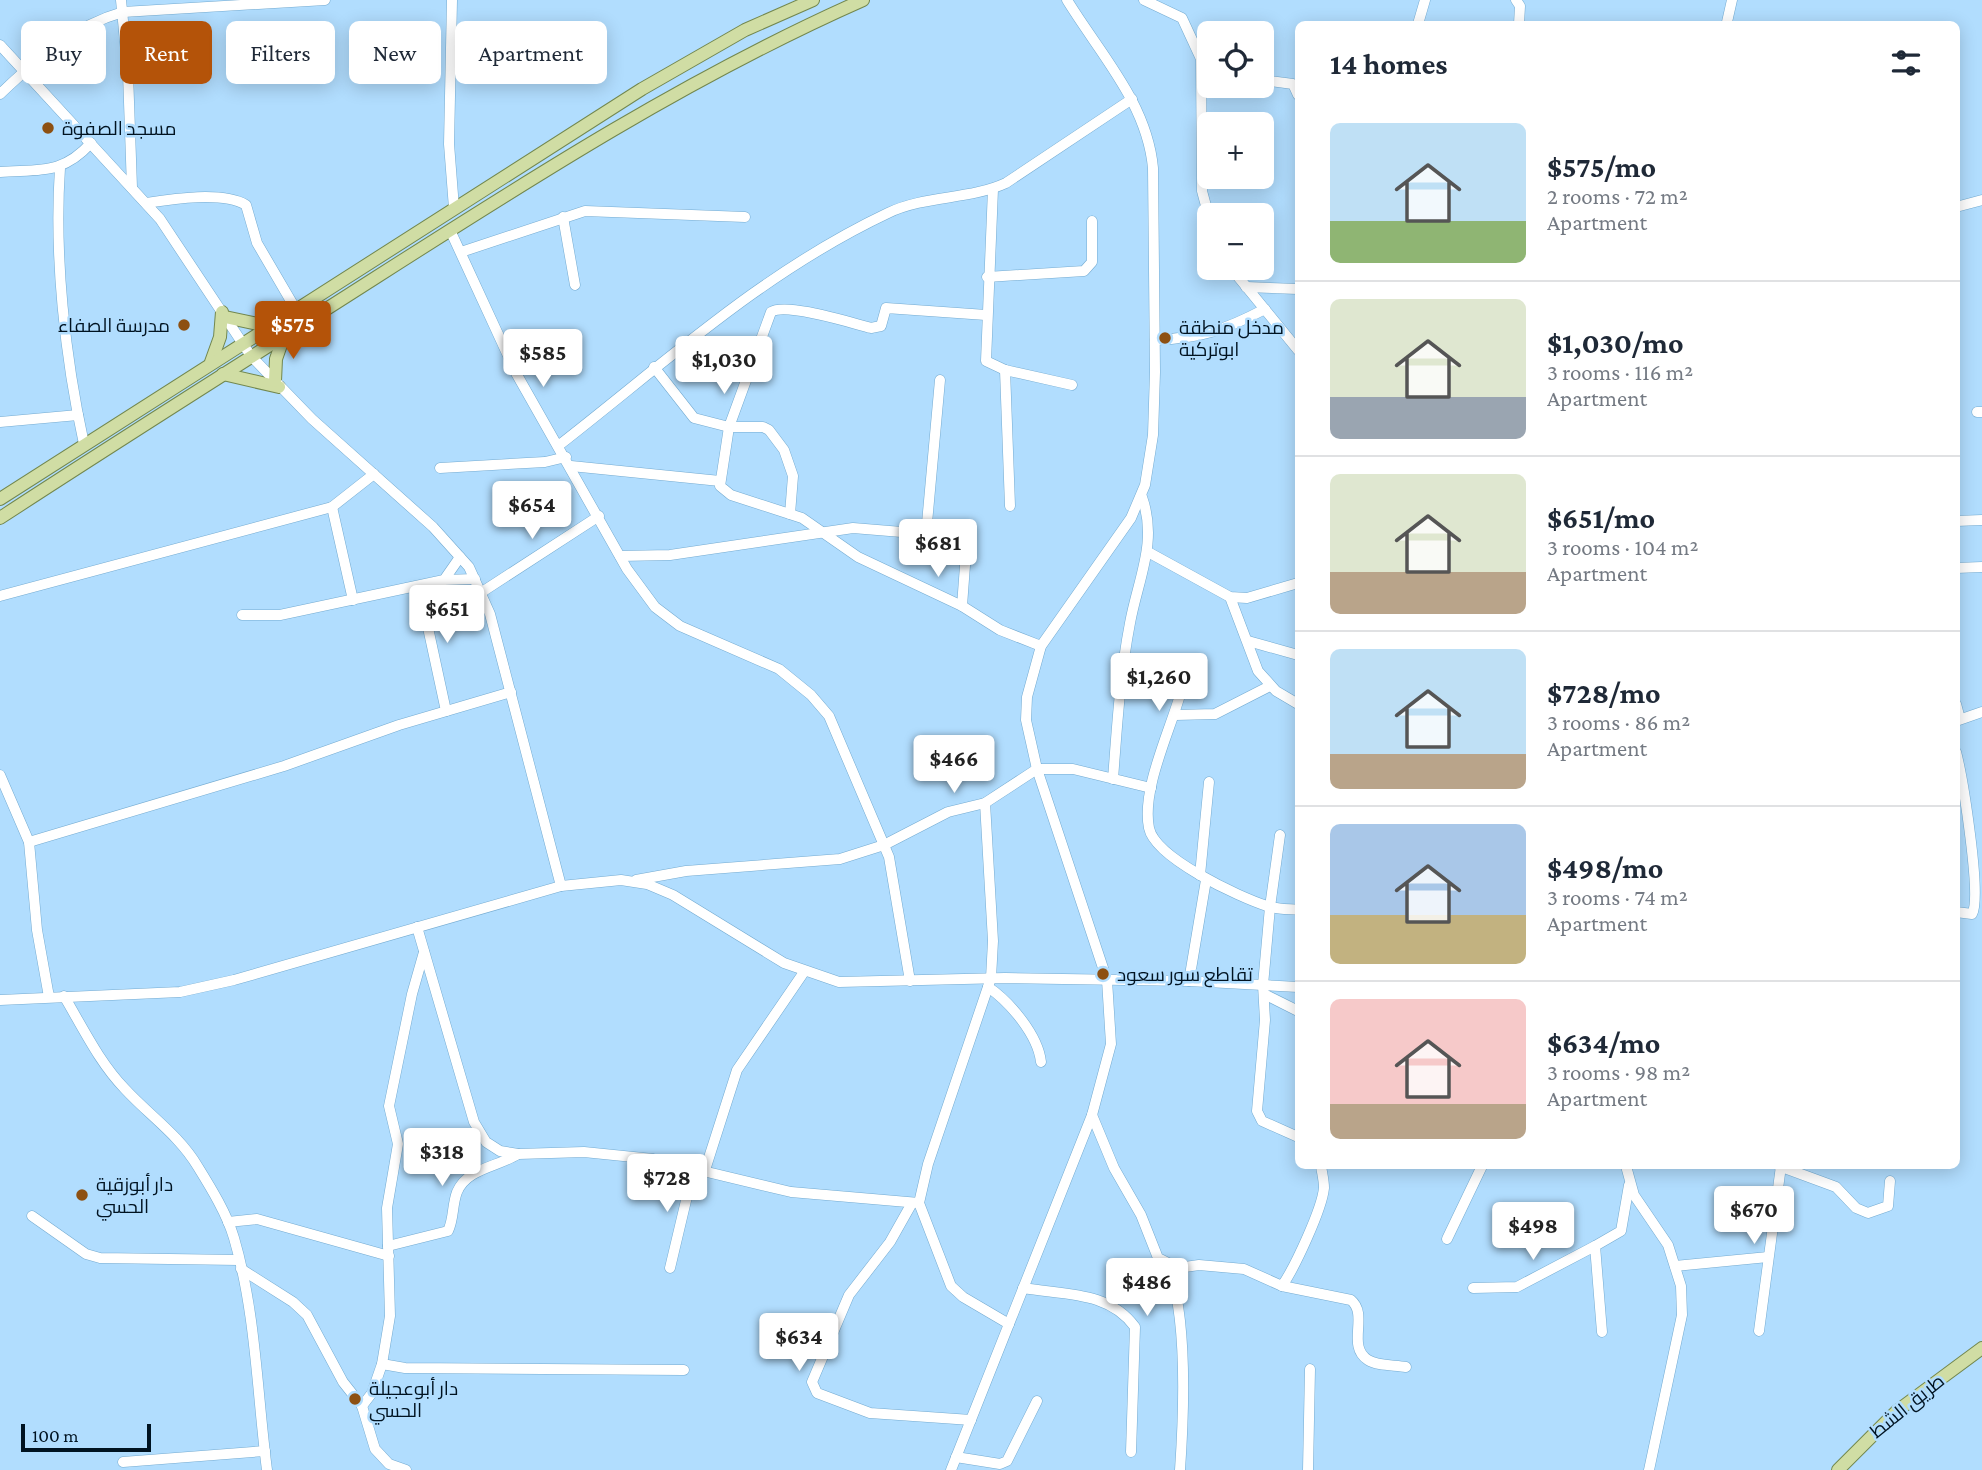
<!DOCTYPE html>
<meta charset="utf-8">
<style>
body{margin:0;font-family:"Crimson Pro",Cairo,serif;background:#f6f6f7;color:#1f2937;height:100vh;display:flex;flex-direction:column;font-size:26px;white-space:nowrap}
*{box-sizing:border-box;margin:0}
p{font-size:23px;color:#747a83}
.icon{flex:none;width:38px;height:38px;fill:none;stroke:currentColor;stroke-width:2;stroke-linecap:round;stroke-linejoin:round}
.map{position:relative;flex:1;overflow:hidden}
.details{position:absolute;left:1295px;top:21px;width:665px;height:1148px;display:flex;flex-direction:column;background:#fff;border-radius:10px;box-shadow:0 4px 18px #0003}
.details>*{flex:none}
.hud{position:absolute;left:21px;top:21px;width:665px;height:63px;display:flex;gap:14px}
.tools{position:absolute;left:1197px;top:21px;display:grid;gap:14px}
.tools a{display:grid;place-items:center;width:77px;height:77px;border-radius:10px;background:#fff;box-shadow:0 4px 18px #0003;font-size:35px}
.scale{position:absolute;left:21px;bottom:18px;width:130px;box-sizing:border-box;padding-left:7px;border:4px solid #001321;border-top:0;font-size:19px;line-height:24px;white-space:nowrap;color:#001321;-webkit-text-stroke:5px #b1ddfe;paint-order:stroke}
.price{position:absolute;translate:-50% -60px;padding:0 16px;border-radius:7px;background:#fff;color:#222;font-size:23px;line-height:46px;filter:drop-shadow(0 2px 4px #0008)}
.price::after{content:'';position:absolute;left:50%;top:42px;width:21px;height:16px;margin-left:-10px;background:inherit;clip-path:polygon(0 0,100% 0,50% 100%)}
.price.current{background:#b45309;color:#fff}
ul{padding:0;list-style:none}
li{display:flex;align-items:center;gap:21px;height:175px;padding:0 35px}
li+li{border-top:2px solid #e0e1e3}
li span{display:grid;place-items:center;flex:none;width:196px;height:140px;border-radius:10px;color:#555}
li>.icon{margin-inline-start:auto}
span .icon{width:84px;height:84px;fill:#fffc;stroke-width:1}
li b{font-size:30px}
h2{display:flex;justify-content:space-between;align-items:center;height:84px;padding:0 35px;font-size:30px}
.pill{padding:0 24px;border-radius:10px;background:#fff;box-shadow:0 4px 18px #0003;font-size:24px;line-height:63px}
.pill.current{background:#b45309;color:#fff}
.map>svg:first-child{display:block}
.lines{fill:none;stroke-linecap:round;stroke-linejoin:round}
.minor-casing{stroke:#74abd1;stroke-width:11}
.major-casing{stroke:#72874e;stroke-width:14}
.minor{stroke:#fff;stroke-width:10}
.major{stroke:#d0dda4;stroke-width:12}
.poi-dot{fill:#8d5012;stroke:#b1ddfe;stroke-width:2.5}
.labels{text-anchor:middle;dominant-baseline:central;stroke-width:5;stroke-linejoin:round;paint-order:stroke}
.poi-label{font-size:19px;fill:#001321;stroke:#b1ddfe;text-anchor:start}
.street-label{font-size:19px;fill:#001321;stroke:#b1ddfe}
</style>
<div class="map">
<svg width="1982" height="1470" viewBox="0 0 1982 1470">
<rect width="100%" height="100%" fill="#b1ddfe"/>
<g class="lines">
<defs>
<g id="minor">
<path d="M121 0 128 73 132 188"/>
<path d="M452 0 449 144 454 208"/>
<path d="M1144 0 1182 18 1201 59 1202 191 1209 217"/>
<path d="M1516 0 1520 6 1519 24"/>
<path d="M1727 22 1732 0"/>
<path d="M1418 24 1425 0"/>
<path d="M0 45 160 219 251 356 312 419 433 527 469 567 490 614 561 886"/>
<path d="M1262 80 1293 84 1298 95"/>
<path d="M0 94C37 59 73 26 123 12L325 0"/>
<path d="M60 168C54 256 65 358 84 444"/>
<path d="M0 172C40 169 62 175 91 143"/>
<path d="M993 189 986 361 1005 370 1072 385"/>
<path d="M146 203C172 199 223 191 246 205L257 243 295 308"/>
<path d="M1956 207 1982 200"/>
<path d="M563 217 575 285"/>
<path d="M450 230 516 373 627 569 655 607 680 626 779 669 811 695 829 716 889 857 910 981"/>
<path d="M461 252 585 211 745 217"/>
<path d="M1231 268 1298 350"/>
<path d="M987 277 1084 271 1092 262V221"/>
<path d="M1246 287 1298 289"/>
<path d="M986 315 886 308 881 326 871 328C851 323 786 302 771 312L729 427 720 486 731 495 802 518 858 557 962 606 1000 630 1041 646"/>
<path d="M1155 340C1201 338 1225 330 1265 309"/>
<path d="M654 367 694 418 729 427H763L769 430 784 450 793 476 790 514"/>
<path d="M1005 370 1010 506"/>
<path d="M1977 412H1982"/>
<path d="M0 422 78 415"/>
<path d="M558 446C666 362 763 272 888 213 926 195 969 200 1006 183L1132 99"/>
<path d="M571 466 720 481"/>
<path d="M440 468 545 462 566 457"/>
<path d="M332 507 353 600"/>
<path d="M1956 521 1982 520"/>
<path d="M926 534 940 380"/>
<path d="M1148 552 1230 597 1247 598 1298 583"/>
<path d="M620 556 670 555 853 528 926 534 958 543 966 552 962 606"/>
<path d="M1956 568 1982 567"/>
<path d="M444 580 475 579"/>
<path d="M419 586 446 711"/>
<path d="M482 592 599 516"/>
<path d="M0 596 332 507 374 474"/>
<path d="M1230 597 1258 671 1276 691 1298 704"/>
<path d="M242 615H280L444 580 460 557"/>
<path d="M1248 641 1298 655"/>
<path d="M1124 663 1171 670 1181 677 1182 688C1172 727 1141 788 1149 828 1155 858 1239 897 1267 906 1277 909 1288 909 1298 910"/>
<path d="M1956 704 1960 719"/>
<path d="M1175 715 1215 714 1270 686"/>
<path d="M1956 721 1982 712"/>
<path d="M1956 752C1963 779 1982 898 1972 914L1956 912"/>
<path d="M0 775 29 842 37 930 49 997"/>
<path d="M1113 779C1117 727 1120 675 1130 623 1138 579 1158 542 1142 497"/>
<path d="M985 803 993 941 991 978 928 1164 919 1203 951 1286 963 1297 1009 1324"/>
<path d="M1280 835 1270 907 1263 985 1265 1020 1257 1111 1262 1121 1298 1137"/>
<path d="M29 842 284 766 399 725 511 692"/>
<path d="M1200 875 1209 782"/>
<path d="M636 880 686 871 840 859 884 845 948 812 985 803 1037 769H1073L1151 788"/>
<path d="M417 927 474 1122 486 1142 500 1151 518 1154 584 1152 653 1159 791 1192 919 1203"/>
<path d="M1189 981 1206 880"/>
<path d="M988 987C1010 1002 1038 1035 1041 1062"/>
<path d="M1264 994 1298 1011"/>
<path d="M64 996C83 1028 99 1062 125 1089 150 1116 179 1135 198 1167 211 1188 227 1214 234 1238 256 1313 257 1393 267 1470"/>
<path d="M0 1000 180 992 234 980 561 886 621 880 647 884 673 895 784 963 839 982 1005 978 1189 981 1298 987"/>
<path d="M1092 1115 1114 1168 1141 1215 1158 1258 1178 1268 1199 1265 1244 1269 1282 1286C1295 1267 1322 1209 1324 1188 1324 1180 1322 1173 1321 1166"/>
<path d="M1626 1166 1634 1195 1668 1245 1681 1286 1682 1315 1649 1470"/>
<path d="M1779 1166 1836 1187 1856 1208 1868 1213 1888 1206 1890 1181"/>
<path d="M705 1170 737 1070 804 972"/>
<path d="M912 1203 890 1242 849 1295 812 1382 817 1393 870 1413 971 1420"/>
<path d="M32 1216 86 1254 100 1258 239 1260"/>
<path d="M228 1222 257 1219 389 1256"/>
<path d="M1447 1239 1482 1166"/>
<path d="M388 1246 448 1231C454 1219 452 1205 457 1192 467 1168 498 1167 518 1154"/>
<path d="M1168 1265C1188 1318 1184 1412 1180 1470"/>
<path d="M1675 1266 1768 1257"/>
<path d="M670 1268 694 1167"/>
<path d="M241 1269 293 1302 307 1315 343 1382 362 1406 375 1449 389 1464 406 1470"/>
<path d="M1282 1286 1351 1300C1369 1315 1346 1346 1368 1360 1377 1366 1395 1365 1406 1367"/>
<path d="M1023 1288C1065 1295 1109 1291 1135 1327L1131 1452"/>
<path d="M1473 1288 1517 1287 1595 1246"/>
<path d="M1759 1331 1781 1166"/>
<path d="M1602 1332 1595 1246 1621 1231 1629 1185"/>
<path d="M382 1364 405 1368 684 1370"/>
<path d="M362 1406 372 1393 382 1364 390 1316 387 1208 398 1144 389 1106 412 994 424 952"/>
<path d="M956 1457 1000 1464 1007 1461 1037 1401"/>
<path d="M123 1462 265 1451"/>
<path d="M951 1470 1092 1115 1111 1044 1107 980 1037 769 1026 720 1027 697 1041 646 1131 518 1145 485 1153 435 1155 372 1153 168C1147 103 1100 54 1067 0"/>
<path d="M1308 1470 1310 1369"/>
</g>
<g id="major">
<path d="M225 317 267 326"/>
<path d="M211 362 220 337 222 312"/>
<path d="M223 374 279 387"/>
<path d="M275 381 276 359 284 336"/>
<path d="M0 499 642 89 745 30 813 0"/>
<path d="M0 518C124 437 250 358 375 278 533 177 691 76 863 0"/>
<path d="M1838 1470 1897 1411 1982 1348"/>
</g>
</defs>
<use href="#minor" class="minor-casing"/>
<use href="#major" class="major-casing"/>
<use href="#minor" class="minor"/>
<use href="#major" class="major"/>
</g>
<g class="poi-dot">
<circle cx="48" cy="128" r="7"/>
<circle cx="184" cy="325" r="7"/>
<circle cx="1165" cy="338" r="7"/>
<circle cx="1103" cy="974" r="7"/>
<circle cx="82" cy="1195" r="7"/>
<circle cx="355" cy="1399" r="7"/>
</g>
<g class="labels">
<g class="poi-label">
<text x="62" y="128">مسجد الصفوة</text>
<text x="170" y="325" text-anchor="end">مدرسة الصفاء</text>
<text x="1179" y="327">مدخل منطقة<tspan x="1179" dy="22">ابوتركية</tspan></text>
<text x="1117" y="974">تقاطع سور سعود</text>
<text x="96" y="1184">دار أبوزقية<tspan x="96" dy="22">الحسي</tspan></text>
<text x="369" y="1388">دار أبوعجيلة<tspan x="369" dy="22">الحسي</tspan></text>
</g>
<g class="street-label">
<text transform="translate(1907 1406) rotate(-39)">طريق الشط</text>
</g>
</g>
</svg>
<div class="tools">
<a><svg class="icon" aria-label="locate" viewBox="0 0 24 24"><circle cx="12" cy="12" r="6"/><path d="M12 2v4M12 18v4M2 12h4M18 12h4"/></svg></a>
<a>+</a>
<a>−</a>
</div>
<div class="scale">100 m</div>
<b class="price current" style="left:293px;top:361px">$575</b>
<b class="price" style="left:543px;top:389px">$585</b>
<b class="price" style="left:724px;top:396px">$1,030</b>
<b class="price" style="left:532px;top:541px">$654</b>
<b class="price" style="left:938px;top:579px">$681</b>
<b class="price" style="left:447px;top:645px">$651</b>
<b class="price" style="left:1159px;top:713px">$1,260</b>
<b class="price" style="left:954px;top:795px">$466</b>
<b class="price" style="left:442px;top:1188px">$318</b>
<b class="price" style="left:667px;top:1214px">$728</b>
<b class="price" style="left:1754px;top:1246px">$670</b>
<b class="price" style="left:1533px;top:1262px">$498</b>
<b class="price" style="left:1147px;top:1318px">$486</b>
<b class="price" style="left:799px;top:1373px">$634</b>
<div class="hud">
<a class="pill">Buy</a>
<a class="pill current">Rent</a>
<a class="pill">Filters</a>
<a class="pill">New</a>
<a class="pill">Apartment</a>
</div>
<section class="details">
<h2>14 homes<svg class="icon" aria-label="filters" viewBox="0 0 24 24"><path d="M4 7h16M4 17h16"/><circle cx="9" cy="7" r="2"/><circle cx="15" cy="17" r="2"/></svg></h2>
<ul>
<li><span style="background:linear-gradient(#bfe0f5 70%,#8fb573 0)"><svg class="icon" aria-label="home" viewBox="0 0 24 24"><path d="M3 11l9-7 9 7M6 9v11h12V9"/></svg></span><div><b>$575/mo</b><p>2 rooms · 72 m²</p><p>Apartment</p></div></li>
<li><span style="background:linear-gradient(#dfe7d0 70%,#9aa5b1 0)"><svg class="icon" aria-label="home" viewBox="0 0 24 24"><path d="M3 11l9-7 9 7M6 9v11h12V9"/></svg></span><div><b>$1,030/mo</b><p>3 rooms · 116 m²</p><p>Apartment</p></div></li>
<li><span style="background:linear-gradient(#dfe7d0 70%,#b9a48a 0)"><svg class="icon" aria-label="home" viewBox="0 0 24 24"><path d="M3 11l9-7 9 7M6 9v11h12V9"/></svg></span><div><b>$651/mo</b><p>3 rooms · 104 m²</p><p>Apartment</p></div></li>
<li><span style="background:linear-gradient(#bfe0f5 75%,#b9a48a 0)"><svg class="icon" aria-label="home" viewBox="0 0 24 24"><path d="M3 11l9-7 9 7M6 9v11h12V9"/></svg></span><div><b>$728/mo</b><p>3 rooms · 86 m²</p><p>Apartment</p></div></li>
<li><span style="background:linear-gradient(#a9c7e8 65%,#c2b280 0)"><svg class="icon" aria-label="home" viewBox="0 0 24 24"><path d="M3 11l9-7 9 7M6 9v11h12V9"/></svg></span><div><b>$498/mo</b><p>3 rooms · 74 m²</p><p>Apartment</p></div></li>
<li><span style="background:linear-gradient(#f6c9c9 75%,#b9a48a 0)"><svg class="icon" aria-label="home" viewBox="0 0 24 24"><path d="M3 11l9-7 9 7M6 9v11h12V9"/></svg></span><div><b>$634/mo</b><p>3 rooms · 98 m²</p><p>Apartment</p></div></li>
</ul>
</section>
</div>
